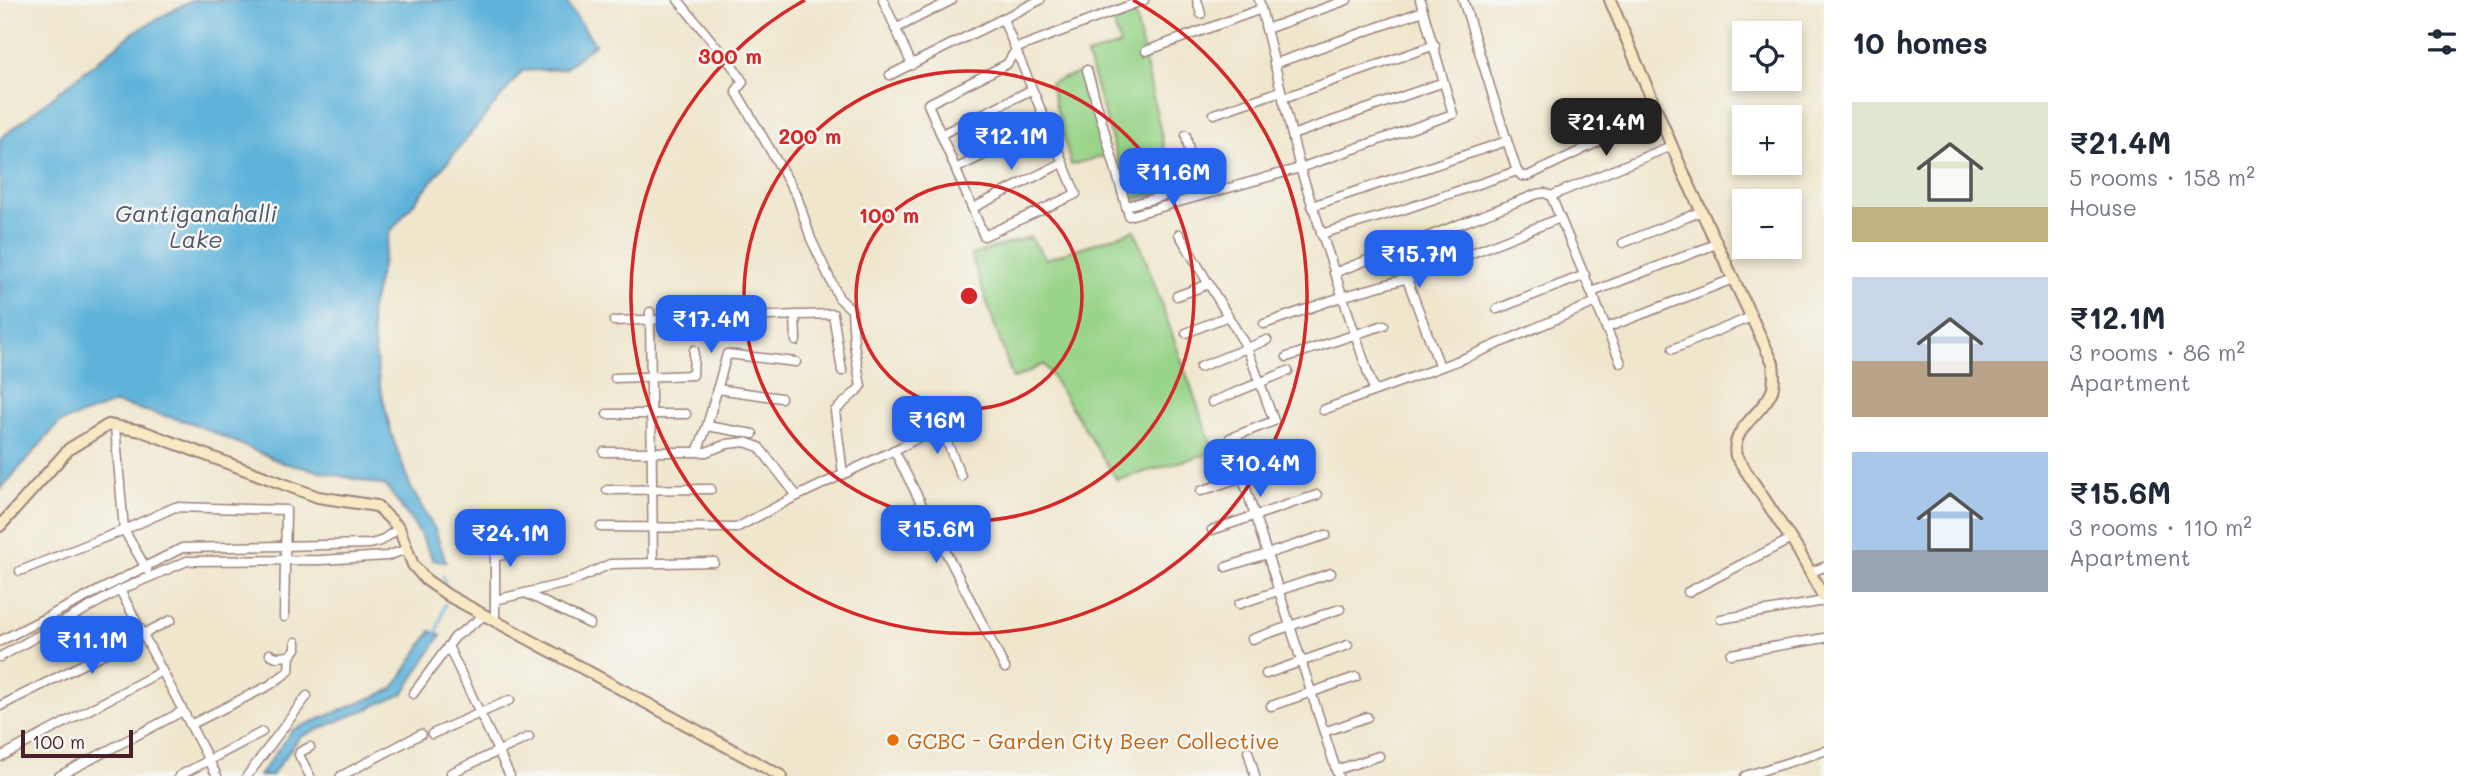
<!DOCTYPE html>
<meta charset="utf-8">
<style>
body{margin:0;font-family:Mali,sans-serif;background:#f2f2f3;color:#1f2937;height:100vh;display:flex;flex-direction:column;font-size:26px;white-space:nowrap}
*{box-sizing:border-box;margin:0}
p{font-size:23px;color:#747a83}
.icon{flex:none;width:38px;height:38px;fill:none;stroke:currentColor;stroke-width:2;stroke-linecap:round;stroke-linejoin:round}
.map{position:relative;flex:1;overflow:hidden}
.sheet{display:flex;flex-direction:column;background:#fff;width:665px}
.sheet>*{flex:none}
.fabs{position:absolute;left:1732px;top:21px;display:grid;gap:14px}
.fabs a{display:grid;place-items:center;width:70px;height:70px;border-radius:0px;background:#fff;box-shadow:0 4px 10px #0003;font-size:35px}
.scale{position:absolute;left:21px;bottom:18px;width:112px;box-sizing:border-box;padding-left:7px;border:4px solid #4a1f2b;border-top:0;font-size:19px;line-height:24px;white-space:nowrap;color:#4a1f2b;-webkit-text-stroke:5px #f6f6f2;paint-order:stroke}
.price{position:absolute;translate:-50% -60px;padding:0 16px;border-radius:14px;background:#2563eb;color:#fff;font-size:23px;line-height:46px;filter:drop-shadow(0 2px 4px #0008)}
.price::after{content:'';position:absolute;left:50%;top:42px;width:21px;height:16px;margin-left:-10px;background:inherit;clip-path:polygon(0 0,100% 0,50% 100%)}
.price.active{background:#222;color:#fff}
ul{padding:0;list-style:none}
li{display:flex;align-items:center;gap:21px;height:175px;padding:0 28px}
li span{display:grid;place-items:center;flex:none;width:196px;height:140px;border-radius:0px;color:#555}
li>.icon{margin-inline-start:auto}
span .icon{width:84px;height:84px;fill:#fffc;stroke-width:1}
li b{font-size:30px}
h2{display:flex;justify-content:space-between;align-items:center;height:84px;padding:0 28px;font-size:30px}
main{display:flex;flex:1;min-height:0}
.map>svg:first-child{display:block}
.green{fill:#98d489;stroke:#717a5a;stroke-width:2}
.water{fill:#5eb3da;stroke:#546982;stroke-width:2}
.lines{fill:none;stroke-linecap:round;stroke-linejoin:round}
.stream{stroke:#5eb3da;stroke-width:2.5}
.street-casing{stroke:#9c827c;stroke-width:11}
.secondary-casing{stroke:#9c827c;stroke-width:14}
.street{stroke:#fff;stroke-width:8}
.secondary{stroke:#f8e8c3;stroke-width:10}
.ring{fill:none;stroke:#d62828;stroke-width:3.5}
.food-dot{fill:#e8710a;stroke:#f6f6f2;stroke-width:2.5}
.labels{text-anchor:middle;dominant-baseline:central;stroke-width:5;stroke-linejoin:round;paint-order:stroke}
.food-label{font-size:21px;fill:#c56008;stroke:#f6f6f2;text-anchor:start}
.water-label{font-size:23px;font-style:italic;fill:#515368;stroke:#f6f6f2}
.centre{fill:#d62828;stroke:#f6f6f2;stroke-width:3.5}
.ring-label{font-size:21px;text-anchor:middle;font-weight:bold;fill:#d62828;stroke:#f6f6f2;stroke-width:5;stroke-linejoin:round;paint-order:stroke}
</style>
<main>
<div class="map">
<svg width="1824" height="776" viewBox="0 0 1824 776">
<rect width="100%" height="100%" fill="#f6f6f2"/>
<filter id="ink" filterUnits="userSpaceOnUse"><feTurbulence type="fractalNoise" baseFrequency=".0143" numOctaves="2"/><feDisplacementMap in="SourceGraphic" scale="14" xChannelSelector="R" yChannelSelector="G"/><feConvolveMatrix kernelMatrix="1 2 1 2 8 2 1 2 1" color-interpolation-filters="sRGB"/></filter>
<filter id="wash" filterUnits="userSpaceOnUse"><feTurbulence type="fractalNoise" baseFrequency=".00686" numOctaves="4" result="noise"/><feDisplacementMap in="SourceGraphic" scale="28" xChannelSelector="R" yChannelSelector="G"/><feGaussianBlur stdDeviation="1.57" result="paint"/><feColorMatrix in="noise" values="0 0 0 0 0 0 0 0 0 0 0 0 0 0 0 0 0 1.4 0 .05"/><feComposite in="paint" operator="in"/></filter>
<g filter="url(#wash)">
<rect width="100%" height="100%" fill="#efe6cc"/>
<g class="green">
<path d="M1135 14 1173 189 1130 201 1087 55 1120 45 1113 21Z"/>
<path d="M1082 72 1107 155 1071 165 1050 83Z"/>
<path d="M1135 230 1214 452 1117 480 1044 364 1013 379 971 255 1030 237 1046 259Z"/>
</g>
<g class="water">
<path d="M192 0H565L595 44 564 69 522 71 390 232 370 313 379 381 391 433 411 488 435 530 446 562 433 560 419 532 386 486 283 463 192 423 115 403 59 423 0 490V139L134 32Z"/>
<path d="M431 631 441 635 403 694 300 737 271 776H259L292 730 393 689Z"/>
</g>
<g class="lines">
<g class="stream">
<path d="M443 576 446 589"/>
<path d="M436 635 445 604"/>
</g>
</g>
</g>
<g filter="url(#ink)">
<g class="lines">
<defs>
<g id="street">
<path d="M678 0 734 68 743 82 736 91 797 196 811 239 839 298 852 310 854 344 861 387 835 411 843 474"/>
<path d="M883 0 912 65"/>
<path d="M1197 0 1201 14"/>
<path d="M1259 0 1300 168 1374 391"/>
<path d="M1463 0 1507 141 1517 171 1522 176H1528L1658 113"/>
<path d="M1003 19 1076 194 984 236 928 104 1007 64 1017 48 1144 0"/>
<path d="M895 29 952 0"/>
<path d="M1266 29 1347 0"/>
<path d="M1146 51 1261 9"/>
<path d="M1274 64 1423 11"/>
<path d="M1087 70 1129 216 1300 168 1453 114 1420 0"/>
<path d="M890 75 1040 0"/>
<path d="M1283 98 1435 45"/>
<path d="M1214 114 1281 91"/>
<path d="M942 134 1031 90"/>
<path d="M1186 135 1196 187"/>
<path d="M1292 135 1444 82"/>
<path d="M957 168 1046 125"/>
<path d="M1551 196 1621 363"/>
<path d="M1126 206 1213 183"/>
<path d="M1312 206 1507 141"/>
<path d="M973 208 1062 163"/>
<path d="M1179 234 1247 348 1274 421 1230 438 1338 776"/>
<path d="M1321 234 1402 210 1517 171"/>
<path d="M1422 239 1434 268"/>
<path d="M1623 243 1702 211"/>
<path d="M1334 273 1537 194 1545 193 1551 196 1671 146"/>
<path d="M1407 279 1440 367"/>
<path d="M1592 292 1716 244"/>
<path d="M1177 296 1209 284"/>
<path d="M1497 309 1585 275"/>
<path d="M650 312 653 563"/>
<path d="M795 315 796 341"/>
<path d="M614 321 833 314 842 371"/>
<path d="M1264 324 1341 297 1412 277 1560 218"/>
<path d="M1606 328 1733 279"/>
<path d="M1186 333 1228 316"/>
<path d="M1673 349 1751 317"/>
<path d="M1287 357 1384 325"/>
<path d="M1200 367 1267 340"/>
<path d="M615 378 693 375 694 350"/>
<path d="M717 389 781 398"/>
<path d="M1212 402 1288 371"/>
<path d="M1323 410 1465 358 1596 302"/>
<path d="M607 414H686"/>
<path d="M940 425 961 476"/>
<path d="M707 426 753 434"/>
<path d="M115 427 124 530 147 570"/>
<path d="M894 450 1005 668"/>
<path d="M604 452H706L727 444 745 442 759 447 797 496"/>
<path d="M697 452 707 426 727 354 796 362"/>
<path d="M607 490 711 489"/>
<path d="M1201 491 1306 455"/>
<path d="M601 527 736 528 789 500 905 445 966 411"/>
<path d="M1212 530 1317 495"/>
<path d="M1226 567 1326 535"/>
<path d="M20 571 124 530 175 507 286 510 284 617"/>
<path d="M1811 572 1824 567"/>
<path d="M120 590 217 776"/>
<path d="M1688 592 1791 539"/>
<path d="M525 593 590 624"/>
<path d="M495 600 571 582 610 564 714 562"/>
<path d="M1239 604 1331 573"/>
<path d="M1721 619 1824 601"/>
<path d="M495 621V557L556 543"/>
<path d="M1252 639 1340 609"/>
<path d="M0 641 182 548 370 544 381 541 399 528"/>
<path d="M448 646 510 776"/>
<path d="M270 654 276 657 290 656"/>
<path d="M1731 654 1824 638"/>
<path d="M0 657 120 590 187 561 321 560 387 556 407 549"/>
<path d="M1266 674 1348 645"/>
<path d="M413 694 455 637 485 615"/>
<path d="M0 706 171 620"/>
<path d="M1271 706 1356 677"/>
<path d="M190 725 270 685 289 671 290 656 296 649V642"/>
<path d="M1324 732 1367 717"/>
<path d="M432 734 510 700"/>
<path d="M310 747 300 752 299 755 310 776"/>
<path d="M1248 751 1255 776"/>
<path d="M0 757 162 671"/>
<path d="M1336 770 1379 756"/>
<path d="M451 773 529 737"/>
<path d="M59 776 183 711"/>
<path d="M179 776 262 732"/>
<path d="M247 776 307 696"/>
<path d="M341 776 421 734"/>
<path d="M1745 776 1824 751"/>
</g>
<g id="secondary">
<path d="M1610 0 1682 170 1773 363C1774 373 1775 382 1772 391 1763 414 1730 428 1736 456L1798 550 1824 598"/>
<path d="M0 526 69 449 108 425 142 431 318 497 377 506 399 528 413 565 425 579 449 596 781 776"/>
</g>
</defs>
<use href="#street" class="street-casing"/>
<use href="#secondary" class="secondary-casing"/>
<use href="#street" class="street"/>
<use href="#secondary" class="secondary"/>
</g>
</g>
<g class="ring">
<circle cx="969" cy="296" r="113"/>
<circle cx="969" cy="296" r="225"/>
<path d="M1133 0A338 338 0 1 1 805 0"/>
</g>
<circle class="food-dot" cx="893" cy="740" r="7"/>
<g class="labels">
<g class="food-label">
<text x="907" y="740">GCBC - Garden City Beer Collective</text>
</g>
<g class="water-label">
<text x="196" y="213">Gantiganahalli<tspan x="196" dy="26">Lake</tspan></text>
</g>
</g>
<circle cx="969" cy="296" r="10" class="centre"/>
<g class="ring-label">
<text x="730" y="64">300 m</text>
<text x="810" y="144">200 m</text>
<text x="889" y="223">100 m</text>
</g>
</svg>
<div class="fabs">
<a><svg class="icon" aria-label="locate" viewBox="0 0 24 24"><circle cx="12" cy="12" r="6"/><path d="M12 2v4M12 18v4M2 12h4M18 12h4"/></svg></a>
<a>+</a>
<a>−</a>
</div>
<div class="scale">100 m</div>
<b class="price active" style="left:1606px;top:158px">₹21.4M</b>
<b class="price" style="left:1011px;top:172px">₹12.1M</b>
<b class="price" style="left:1173px;top:208px">₹11.6M</b>
<b class="price" style="left:1419px;top:290px">₹15.7M</b>
<b class="price" style="left:711px;top:355px">₹17.4M</b>
<b class="price" style="left:937px;top:456px">₹16M</b>
<b class="price" style="left:1260px;top:499px">₹10.4M</b>
<b class="price" style="left:936px;top:565px">₹15.6M</b>
<b class="price" style="left:510px;top:569px">₹24.1M</b>
<b class="price" style="left:92px;top:676px">₹11.1M</b>
</div>
<section class="sheet">
<h2>10 homes<svg class="icon" aria-label="filters" viewBox="0 0 24 24"><path d="M4 7h16M4 17h16"/><circle cx="9" cy="7" r="2"/><circle cx="15" cy="17" r="2"/></svg></h2>
<ul>
<li><span style="background:linear-gradient(#dfe7d0 75%,#c2b280 0)"><svg class="icon" aria-label="home" viewBox="0 0 24 24"><path d="M3 11l9-7 9 7M6 9v11h12V9"/></svg></span><div><b>₹21.4M</b><p>5 rooms · 158 m²</p><p>House</p></div></li>
<li><span style="background:linear-gradient(#c9d6e8 60%,#b9a48a 0)"><svg class="icon" aria-label="home" viewBox="0 0 24 24"><path d="M3 11l9-7 9 7M6 9v11h12V9"/></svg></span><div><b>₹12.1M</b><p>3 rooms · 86 m²</p><p>Apartment</p></div></li>
<li><span style="background:linear-gradient(#a9c7e8 70%,#9aa5b1 0)"><svg class="icon" aria-label="home" viewBox="0 0 24 24"><path d="M3 11l9-7 9 7M6 9v11h12V9"/></svg></span><div><b>₹15.6M</b><p>3 rooms · 110 m²</p><p>Apartment</p></div></li>
</ul>
</section>
</main>
